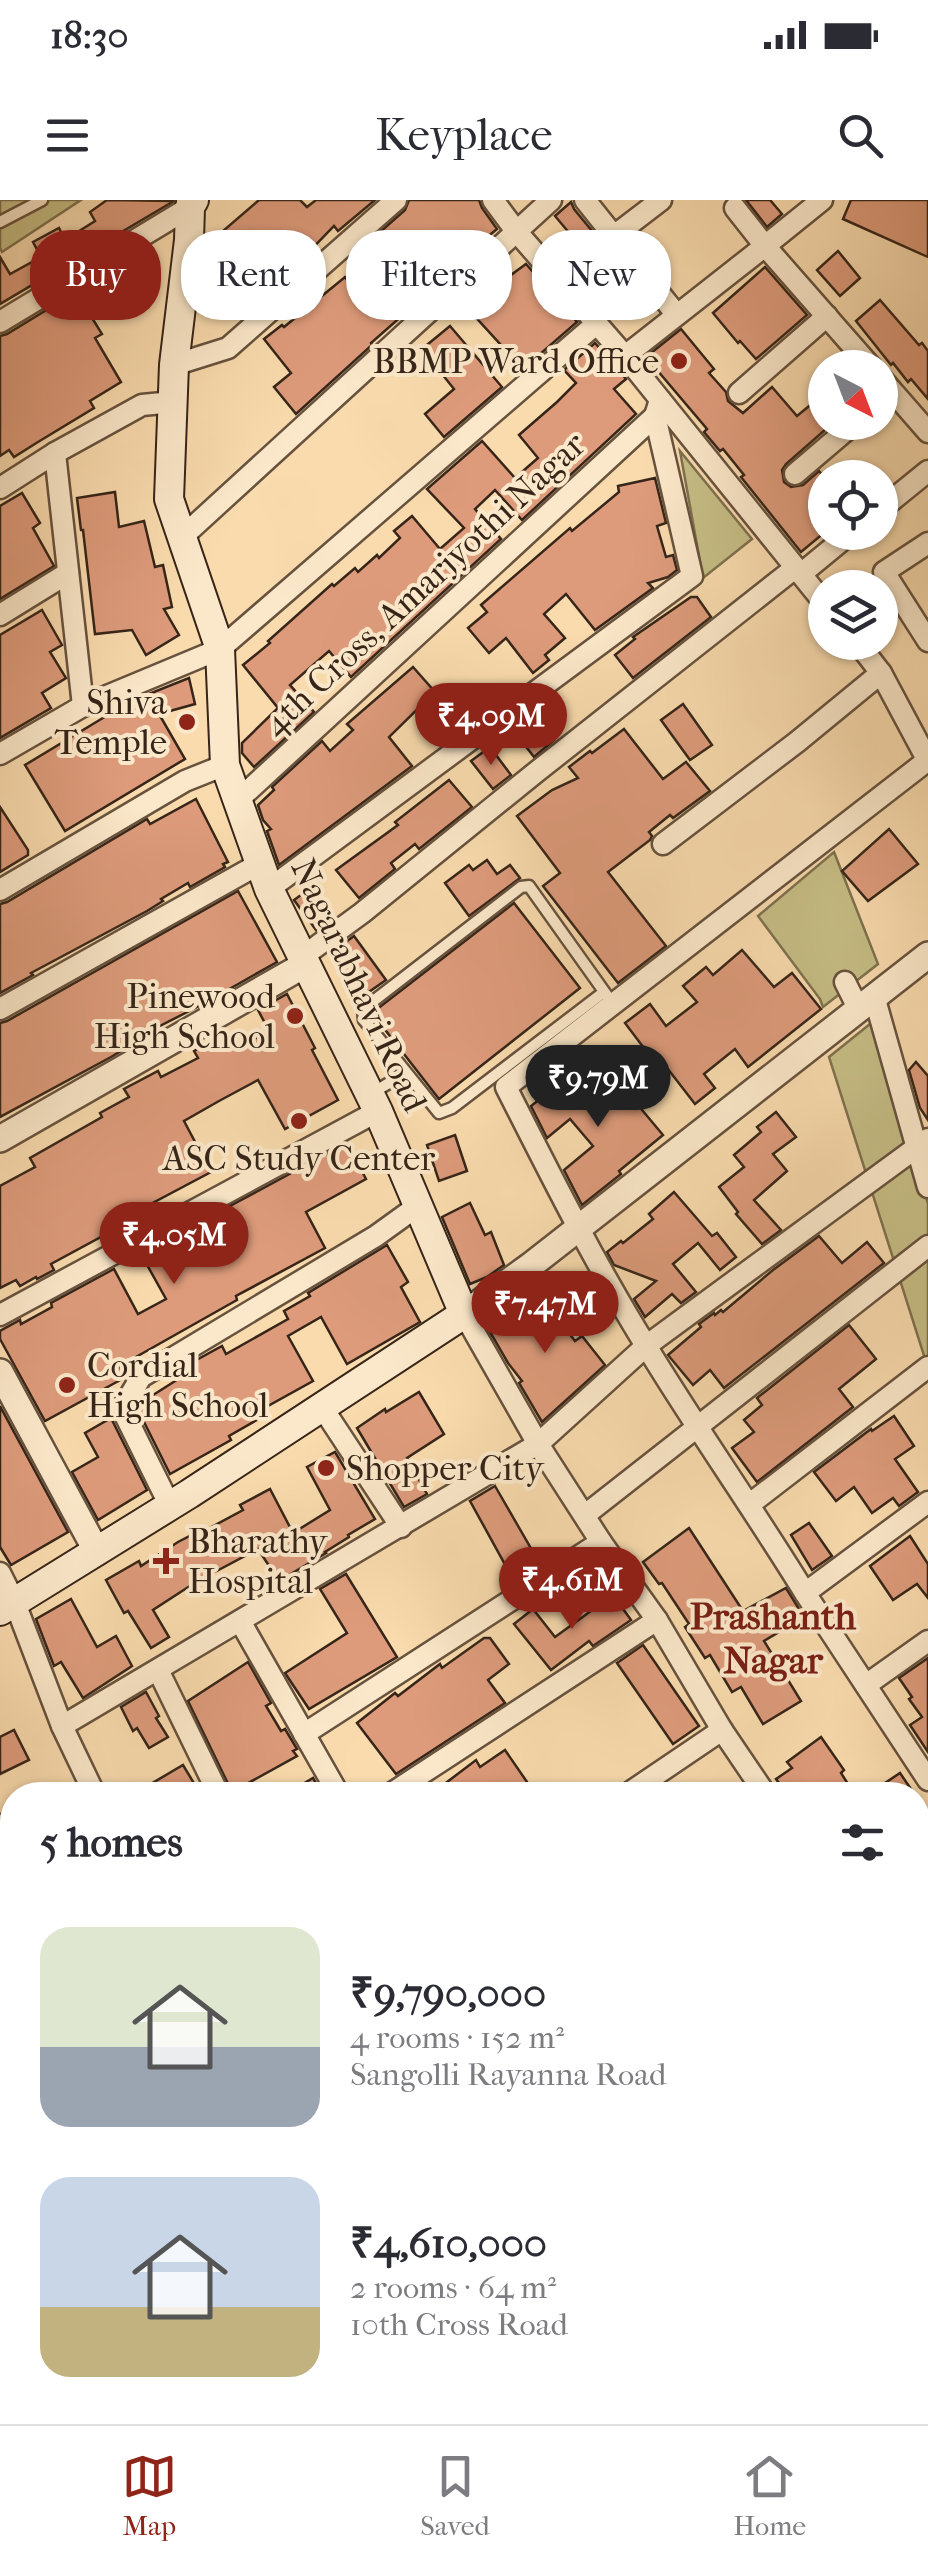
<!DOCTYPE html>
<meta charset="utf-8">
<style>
body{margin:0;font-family:"IM FELL French Canon",serif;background:#f2f2f3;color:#2b2b33;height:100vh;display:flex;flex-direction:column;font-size:38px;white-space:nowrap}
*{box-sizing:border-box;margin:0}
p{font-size:32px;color:#7c7c81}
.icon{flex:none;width:55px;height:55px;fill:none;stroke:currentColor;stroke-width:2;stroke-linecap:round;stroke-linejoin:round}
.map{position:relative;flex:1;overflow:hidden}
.details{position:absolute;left:0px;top:1582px;width:930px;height:642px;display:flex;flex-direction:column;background:#fff;border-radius:40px 40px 0 0;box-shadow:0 2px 8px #0004}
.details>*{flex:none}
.banner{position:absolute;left:30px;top:30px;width:870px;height:90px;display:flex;gap:20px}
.needle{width:65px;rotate:138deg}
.fabs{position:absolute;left:808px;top:150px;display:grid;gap:20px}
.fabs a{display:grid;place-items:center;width:90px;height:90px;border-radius:50%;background:#fff;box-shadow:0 2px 8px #0004;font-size:50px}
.price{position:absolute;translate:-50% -85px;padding:0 22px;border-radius:35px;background:#8f2418;color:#fff;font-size:32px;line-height:65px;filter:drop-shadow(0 2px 5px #0008)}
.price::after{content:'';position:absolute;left:50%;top:60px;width:30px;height:22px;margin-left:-15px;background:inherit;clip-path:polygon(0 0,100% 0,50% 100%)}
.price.selected{background:#222;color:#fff}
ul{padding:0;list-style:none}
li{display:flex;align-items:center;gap:30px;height:250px;padding:0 40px}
li span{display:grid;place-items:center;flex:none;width:280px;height:200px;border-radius:30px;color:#555}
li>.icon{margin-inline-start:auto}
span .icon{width:120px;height:120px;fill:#fffc;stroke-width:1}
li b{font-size:42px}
h2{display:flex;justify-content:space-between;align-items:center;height:120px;padding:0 40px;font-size:42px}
.pill{padding:0 35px;border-radius:40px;background:#fff;box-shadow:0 2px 8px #0004;font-size:35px;line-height:90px}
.pill.selected{background:#8f2418;color:#fff}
.status{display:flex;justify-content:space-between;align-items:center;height:70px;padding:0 50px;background:#fff;direction:ltr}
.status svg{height:28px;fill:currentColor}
header{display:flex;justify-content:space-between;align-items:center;height:130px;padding:0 40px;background:#fff;font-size:45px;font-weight:600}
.tab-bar{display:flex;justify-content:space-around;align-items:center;height:140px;border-top:2px solid #e1e1e2;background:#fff;font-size:28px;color:#7c7c81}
.tab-bar a{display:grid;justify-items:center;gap:5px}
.tab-bar .selected{color:#8f2418}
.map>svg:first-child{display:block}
.green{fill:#c6bd85;stroke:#7e714e;stroke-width:2.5}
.building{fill:#dd9b7b;stroke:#362518;stroke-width:2.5}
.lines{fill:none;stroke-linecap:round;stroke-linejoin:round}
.service-casing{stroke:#67523e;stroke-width:15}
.minor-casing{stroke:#67523e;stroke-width:25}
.tertiary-casing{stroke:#67523e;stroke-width:30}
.secondary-casing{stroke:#362518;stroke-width:32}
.service{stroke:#fbe8ca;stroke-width:10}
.minor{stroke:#fbe8ca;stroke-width:20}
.tertiary{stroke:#fbe8ca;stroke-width:25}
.secondary{stroke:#fbe8ca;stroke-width:28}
.poi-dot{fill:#8f2418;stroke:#fbe8ca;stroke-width:4}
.labels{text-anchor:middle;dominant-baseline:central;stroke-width:8;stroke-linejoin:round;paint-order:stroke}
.poi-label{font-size:35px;fill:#362518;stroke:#fbe8ca;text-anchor:end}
.street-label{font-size:35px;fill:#362518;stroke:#fbe8ca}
.neighbourhood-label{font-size:38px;font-weight:bold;fill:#7a1f14;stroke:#fbe8ca}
</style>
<div class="status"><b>18:30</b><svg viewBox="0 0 49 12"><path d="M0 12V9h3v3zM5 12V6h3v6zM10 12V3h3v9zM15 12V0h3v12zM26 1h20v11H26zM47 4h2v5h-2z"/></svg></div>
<header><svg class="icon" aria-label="menu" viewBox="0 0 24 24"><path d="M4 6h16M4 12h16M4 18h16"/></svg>Keyplace<svg class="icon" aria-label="search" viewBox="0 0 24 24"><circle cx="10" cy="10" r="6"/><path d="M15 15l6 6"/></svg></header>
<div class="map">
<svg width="928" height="2224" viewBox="0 0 928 2224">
<rect width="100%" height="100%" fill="#f9dbae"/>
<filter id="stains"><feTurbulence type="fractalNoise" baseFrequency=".002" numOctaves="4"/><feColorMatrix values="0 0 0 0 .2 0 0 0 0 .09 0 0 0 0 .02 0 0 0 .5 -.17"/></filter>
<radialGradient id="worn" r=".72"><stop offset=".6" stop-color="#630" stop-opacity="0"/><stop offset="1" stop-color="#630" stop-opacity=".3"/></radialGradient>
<g class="green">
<path d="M0 0H81L2 52 0 48Z"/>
<path d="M680 251 752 339 703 378Z"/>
<path d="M834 652 878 764 823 807 820 799 758 716Z"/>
<path d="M875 820 928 1004V1168L829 857Z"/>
</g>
<g class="building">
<path d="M107 0 174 1 0 104V57L10 74 41 57 33 42 59 28 65 40 95 21 90 12Z"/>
<path d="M259 0H300L307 7 316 0H375L338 31 334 26 303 58 263 90 216 37Z"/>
<path d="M409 0H479L482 8 497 29 468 53 470 56 371 143 372 145 296 214 274 187 291 173 264 139 282 125 284 127 345 77 349 83 370 66 384 84 406 67 379 33 405 10Z"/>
<path d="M746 0H770L782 14 767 27Z"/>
<path d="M851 0H928V57L843 19Z"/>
<path d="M571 2 574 9 602 43 574 66 558 46 571 35 555 16Z"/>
<path d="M838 51 860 78 840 96 817 70Z"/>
<path d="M526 64 577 122 523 169 470 111 493 88Z"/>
<path d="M765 67 807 115 756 159 740 141 738 143 713 113Z"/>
<path d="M76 92 102 134 95 138 121 182 90 201 94 208 38 242 14 257 9 250 0 256V136L7 134Z"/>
<path d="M880 100 919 145 922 143 928 151V199L911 179 908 182 893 163 891 165 856 121Z"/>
<path d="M450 126 502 187 444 237 425 214 454 189 422 149Z"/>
<path d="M681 129 714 169 709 173 726 192 728 201 743 213 772 187 797 216 825 193V222H834L786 264 782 270 784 282 791 287 803 285 819 271 825 278V332L801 352 741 277 744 275 723 249 720 251 704 232 707 229 646 157Z"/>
<path d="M595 143 626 179 614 189 636 214 522 320 495 290 475 309 501 339 351 477 329 451 290 485 314 512 254 567 242 553V543L278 508 243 465 270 443 268 441 332 384 334 386 355 368 358 372 377 355 379 358 400 338 394 331 412 316 440 349 464 328 427 289 482 241 515 278 538 258 519 235 557 202 576 183 564 170Z"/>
<path d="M655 278 666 323 657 326 666 357 673 355 677 370 668 377 648 383 653 388 595 430 566 394 544 414 565 438 545 455 549 460 533 473 506 438 489 453 468 428 487 412 481 405 570 328 572 331 619 292 618 286Z"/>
<path d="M115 292 119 327 144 321 155 367 163 365 172 407 164 409 179 435 146 455 132 430 95 434 83 330H81L77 298Z"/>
<path d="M22 293 40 323 33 328 54 366 0 399V306Z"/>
<path d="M691 397H697L711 417 633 478 615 455 635 439 633 437Z"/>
<path d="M42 410 62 445 50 452 66 478 42 493 51 508 0 538V435Z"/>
<path d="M413 467 435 492 389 537 412 566 279 665 267 631 271 629 263 620 258 605 274 590 272 587 322 541 330 551 353 530 347 524Z"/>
<path d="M189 478 195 504 159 514 185 559 65 631 25 565 131 501Z"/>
<path d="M683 504 712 545 690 560 661 520Z"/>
<path d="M534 514 554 540 534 557 513 530Z"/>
<path d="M624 529 663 579 686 562 710 591 673 618 670 615 649 632 652 636 650 640 608 672 666 746 618 783 543 686 560 673 517 616 552 590 578 578 569 567 590 551 592 553Z"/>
<path d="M490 547 511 575 493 589 471 561Z"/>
<path d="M449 580 472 607 419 649 415 644 391 663 395 669 359 698 336 670 398 625 395 622Z"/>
<path d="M196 599 228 662 223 664 225 667 190 687 188 683 161 699 163 701 147 711 31 773 33 775 0 793V704L7 702 147 619 150 624Z"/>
<path d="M0 607 28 650V655L0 672Z"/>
<path d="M889 629 918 664 868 701 842 671Z"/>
<path d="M487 660 497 674 510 665 520 678 469 716 445 683 469 665 473 670Z"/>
<path d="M308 690 330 719 316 730 294 700Z"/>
<path d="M238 691 277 762 203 804 152 830 153 832 111 857 0 917V823L7 821Z"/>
<path d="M514 703 580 788 439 899 372 813Z"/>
<path d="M354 736 386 780 353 803 331 753Z"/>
<path d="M742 750 774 787 792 773 821 809 748 867 735 849 704 874 715 888 695 904 664 864 659 868 625 823 650 804 666 826 697 802 683 786 706 767 713 775Z"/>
<path d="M287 794 315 848 312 850 338 900 285 929 258 880 219 901 184 921 211 972 147 1006 153 1017 128 1030 125 1024 51 1064 54 1070 37 1079 36 1077 20 1086 16 1080 0 1088V986L35 967 30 958 102 917 100 913 129 897 124 889 158 871 161 877 198 858 194 851 227 833 236 849 269 831 258 810Z"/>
<path d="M916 862 928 876V920L920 908 909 870Z"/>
<path d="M607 868 663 935 619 971 621 974 582 1005 564 970 593 946 570 919 547 938 531 906 545 895 547 897 569 879 579 891Z"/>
<path d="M776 912 796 937 773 954 787 971 754 1000 781 1030 762 1044 736 1014 738 1012 719 987 744 967 734 955 761 932 757 927Z"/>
<path d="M455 935 467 971 439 981 427 945Z"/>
<path d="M347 943 366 979 306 1012 325 1048 236 1096 237 1100 120 1166 124 1178 45 1221 0 1139V1131L20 1120 21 1124 52 1107 51 1103 114 1069 138 1114 166 1099 141 1054 232 1009 230 1006Z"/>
<path d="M674 992 712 1036 717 1033 736 1057 720 1070 698 1043 673 1064 696 1092 681 1103 672 1094 645 1117 634 1099 656 1081 614 1065 607 1052 621 1041 623 1043 653 1019 649 1014Z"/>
<path d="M470 1003 485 1035 491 1032 504 1065 487 1077 470 1084 442 1017Z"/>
<path d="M819 1036 842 1063 867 1042 884 1063 724 1188 710 1170 693 1185 668 1155 701 1127 699 1124 714 1113 715 1115 721 1110 723 1112 773 1070Z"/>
<path d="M387 1045 408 1082 401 1087 420 1122 347 1164 321 1117 288 1136 313 1181 259 1211 262 1217 229 1236 231 1240 170 1274 138 1210 142 1202 194 1169 191 1163 222 1146 226 1154 288 1119 284 1111 310 1096 308 1093Z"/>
<path d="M538 1093 575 1141 582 1136 605 1165 542 1222 519 1183 522 1181 508 1163 490 1132Z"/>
<path d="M849 1125 876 1159 839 1189 853 1207 757 1282 732 1248 754 1232 744 1220 762 1205 757 1198Z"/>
<path d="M419 1192 444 1234 407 1258 427 1294 404 1307 357 1228 385 1209 386 1212Z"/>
<path d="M0 1206 68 1332 11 1365 0 1347Z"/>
<path d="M894 1216 914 1246 895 1259 918 1292 899 1306 893 1298 872 1313 854 1287 836 1301 814 1272 871 1229 872 1231Z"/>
<path d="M111 1218 147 1290 98 1320 72 1272 98 1257 85 1233Z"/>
<path d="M335 1252 375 1319 348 1335 349 1337 325 1352 326 1353 279 1381 258 1349 196 1382 153 1410 169 1437 151 1448 128 1411 124 1413 106 1380 139 1361 141 1366 178 1342 205 1328 206 1330 243 1310 240 1305 270 1289 293 1333 330 1310 307 1267Z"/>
<path d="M495 1286 540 1364 513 1379 470 1301Z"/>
<path d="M809 1323 832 1356 812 1370 791 1335Z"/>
<path d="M689 1328 743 1411 786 1388 804 1417 764 1441 801 1501 763 1524 741 1487 732 1492 710 1455 705 1458 685 1427 689 1424 662 1383 659 1384 643 1362Z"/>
<path d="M910 1336 928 1364V1398L917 1384 893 1400 870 1366Z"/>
<path d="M346 1374 397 1457 309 1509 285 1473 347 1433 320 1389Z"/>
<path d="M613 1395 631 1420 593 1446 589 1441 551 1470 514 1424 533 1409 555 1437Z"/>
<path d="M71 1399 97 1447 116 1436 132 1466 83 1498 61 1462 54 1466 36 1419Z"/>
<path d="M484 1438H490L509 1464 488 1480 505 1503 396 1574 357 1523 395 1493 398 1496 440 1464 442 1468Z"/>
<path d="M643 1445 699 1526 673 1544 617 1463Z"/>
<path d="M928 1458V1552L910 1525 922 1517 909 1499 912 1497 899 1478Z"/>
<path d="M248 1462 271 1503 266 1506 281 1531 285 1529 297 1549 293 1551 297 1556 232 1592 188 1501Z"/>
<path d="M146 1492 159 1516 156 1518 168 1537 149 1548 137 1528 133 1531 121 1507Z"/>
<path d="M14 1530 29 1560 0 1574V1537Z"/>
<path d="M821 1537 844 1570 841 1573 855 1595H788L776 1579 792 1568 787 1562Z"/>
<path d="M505 1550 536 1595H430L476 1560 480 1567Z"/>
<path d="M183 1565 195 1585 193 1587 197 1595H132Z"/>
<path d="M900 1573 915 1595H867Z"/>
<path d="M313 1578 323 1595H284Z"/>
</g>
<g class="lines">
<defs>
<g id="service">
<path d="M0 22 42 0"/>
<path d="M604 792 452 908 439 913 364 820 363 809 521 687 529 686 613 804"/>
<path d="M372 893 406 873"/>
</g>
<g id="minor">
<path d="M493 0 516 31 625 156 825 404"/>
<path d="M585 0 676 114"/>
<path d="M735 8 765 46 822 0"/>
<path d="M614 36 661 0"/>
<path d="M189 40 259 118"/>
<path d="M0 122 190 7 187 0"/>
<path d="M625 156 765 46 872 168"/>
<path d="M174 165 228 148 396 0"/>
<path d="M880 177 928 232"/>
<path d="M739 193 827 116"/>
<path d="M55 253 83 506"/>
<path d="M795 274 856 222"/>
<path d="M0 288 55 253 142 205 173 202"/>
<path d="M880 310 928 271"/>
<path d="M181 338 551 0"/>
<path d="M928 343 884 372 928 441"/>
<path d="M801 374 852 332"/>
<path d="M0 415 68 373"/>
<path d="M857 442 881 473 928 561"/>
<path d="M0 554 83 506 220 449 596 124"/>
<path d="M237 601 655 216"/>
<path d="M663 644 797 542 881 473"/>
<path d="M269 689 692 376 655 216 660 200"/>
<path d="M0 690 185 581 225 565"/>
<path d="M302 757 362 713 535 573 795 368"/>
<path d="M845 782 858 808"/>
<path d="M874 796 928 987"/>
<path d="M0 809 259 664"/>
<path d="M464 1114 538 1244 601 1342 657 1420 722 1530 766 1595"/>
<path d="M0 1115 378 911"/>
<path d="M322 1207 401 1327"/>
<path d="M928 1302 805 1393 928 1580"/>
<path d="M750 1304 928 1167"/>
<path d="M170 1306 122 1209 141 1177 376 1036 419 1005"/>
<path d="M585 1315 928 1046"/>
<path d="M0 1373 15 1403 62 1526 95 1595"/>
<path d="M805 1393C754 1310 698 1231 648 1149 595 1064 551 976 506 887L928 560"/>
<path d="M240 1421 339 1595"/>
<path d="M158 1470 219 1595"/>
<path d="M866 1485 928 1441"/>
<path d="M62 1526 538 1244 646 1146 928 939"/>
<path d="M304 1534 601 1342"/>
<path d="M389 1595 657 1420"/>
<path d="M626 1595 722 1530"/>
<path d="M0 1625 12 1652"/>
<path d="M918 1633 928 1626"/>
<path d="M918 1832 928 1849"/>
<path d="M0 1902 12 1896"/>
<path d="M0 1991 12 1985"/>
<path d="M918 2010 928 2027"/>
<path d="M0 2099 12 2093"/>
<path d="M0 2208 12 2202"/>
<path d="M268 2212 273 2224"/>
<path d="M874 2212 877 2224"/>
<path d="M191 2224 217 2212"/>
<path d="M389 2224 409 2212"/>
<path d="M564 2224 590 2212"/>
<path d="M889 2224 915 2212"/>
</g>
<g id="tertiary">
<path d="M0 939 306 764"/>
<path d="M464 1114 530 1066 928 755"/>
<path d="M0 1172 97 1352"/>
</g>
<path id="secondary" d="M0 1411 189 1294 464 1114 378 911 269 689 225 565 220 449 169 299 174 165 189 40 190 7 194 0"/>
</defs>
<use href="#service" class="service-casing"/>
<use href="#minor" class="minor-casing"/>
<use href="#tertiary" class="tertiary-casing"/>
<use href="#secondary" class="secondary-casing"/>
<use href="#service" class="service"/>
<use href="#minor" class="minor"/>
<use href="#tertiary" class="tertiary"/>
<use href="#secondary" class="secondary"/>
</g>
<g class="poi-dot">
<circle cx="679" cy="161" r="10"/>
<circle cx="187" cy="522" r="10"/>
<circle cx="295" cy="816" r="10"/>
<circle cx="299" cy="921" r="10"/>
<circle cx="67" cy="1185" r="10"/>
<circle cx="326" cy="1268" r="10"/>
<path d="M161 1346h10v10h10v10h-10v10h-10v-10h-10v-10h10z"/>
</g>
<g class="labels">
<g class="poi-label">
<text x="659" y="161">BBMP Ward Office</text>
<text x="167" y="502">Shiva<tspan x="167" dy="40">Temple</tspan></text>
<text x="275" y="796">Pinewood<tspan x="275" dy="40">High School</tspan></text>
<text x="299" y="958" text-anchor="middle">ASC Study Center</text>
<text x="87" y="1165" text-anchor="start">Cordial<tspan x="87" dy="40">High School</tspan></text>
<text x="346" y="1268" text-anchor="start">Shopper City</text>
<text x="188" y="1341" text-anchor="start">Bharathy<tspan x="188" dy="40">Hospital</tspan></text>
</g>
<g class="street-label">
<text transform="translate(424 384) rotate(-43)">4th Cross, Amarjyothi Nagar</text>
<text transform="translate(359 785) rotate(65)">Nagarabhavi Road</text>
</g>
<g class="neighbourhood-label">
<text x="773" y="1416">Prashanth<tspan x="773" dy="44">Nagar</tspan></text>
</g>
</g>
<rect width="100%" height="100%" filter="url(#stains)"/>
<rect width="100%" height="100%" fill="url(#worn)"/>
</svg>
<div class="fabs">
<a><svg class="needle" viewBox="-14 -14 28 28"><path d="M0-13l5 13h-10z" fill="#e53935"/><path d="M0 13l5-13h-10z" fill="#7c7c81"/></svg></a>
<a><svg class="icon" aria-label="locate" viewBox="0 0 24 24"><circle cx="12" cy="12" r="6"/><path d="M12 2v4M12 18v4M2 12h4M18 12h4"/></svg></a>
<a><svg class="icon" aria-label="layers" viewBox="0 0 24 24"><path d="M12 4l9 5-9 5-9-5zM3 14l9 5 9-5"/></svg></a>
</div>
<b class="price" style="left:491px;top:568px">₹4.09M</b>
<b class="price selected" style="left:598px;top:930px">₹9.79M</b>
<b class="price" style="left:174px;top:1087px">₹4.05M</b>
<b class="price" style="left:545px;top:1156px">₹7.47M</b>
<b class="price" style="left:572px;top:1432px">₹4.61M</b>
<div class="banner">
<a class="pill selected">Buy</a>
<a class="pill">Rent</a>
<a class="pill">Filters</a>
<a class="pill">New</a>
</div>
<section class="details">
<h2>5 homes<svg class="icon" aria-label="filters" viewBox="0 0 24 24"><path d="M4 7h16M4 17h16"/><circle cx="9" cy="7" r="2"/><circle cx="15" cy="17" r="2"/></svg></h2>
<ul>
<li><span style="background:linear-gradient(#dfe7d0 60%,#9aa5b1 0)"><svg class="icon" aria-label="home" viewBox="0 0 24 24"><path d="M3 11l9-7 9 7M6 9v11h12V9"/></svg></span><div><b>₹9,790,000</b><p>4 rooms · 152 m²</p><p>Sangolli Rayanna Road</p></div></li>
<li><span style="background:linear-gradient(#c9d6e8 65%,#c2b280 0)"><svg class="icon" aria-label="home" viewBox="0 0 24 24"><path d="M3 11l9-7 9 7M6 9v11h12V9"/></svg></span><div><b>₹4,610,000</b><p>2 rooms · 64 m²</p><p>10th Cross Road</p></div></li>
</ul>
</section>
</div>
<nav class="tab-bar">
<a class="selected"><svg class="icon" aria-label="map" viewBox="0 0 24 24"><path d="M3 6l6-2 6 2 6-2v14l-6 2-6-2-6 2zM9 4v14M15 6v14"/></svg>Map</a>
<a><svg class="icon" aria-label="saved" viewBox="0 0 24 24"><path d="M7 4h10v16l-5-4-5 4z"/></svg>Saved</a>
<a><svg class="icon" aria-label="home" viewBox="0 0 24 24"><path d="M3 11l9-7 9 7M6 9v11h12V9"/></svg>Home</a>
</nav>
